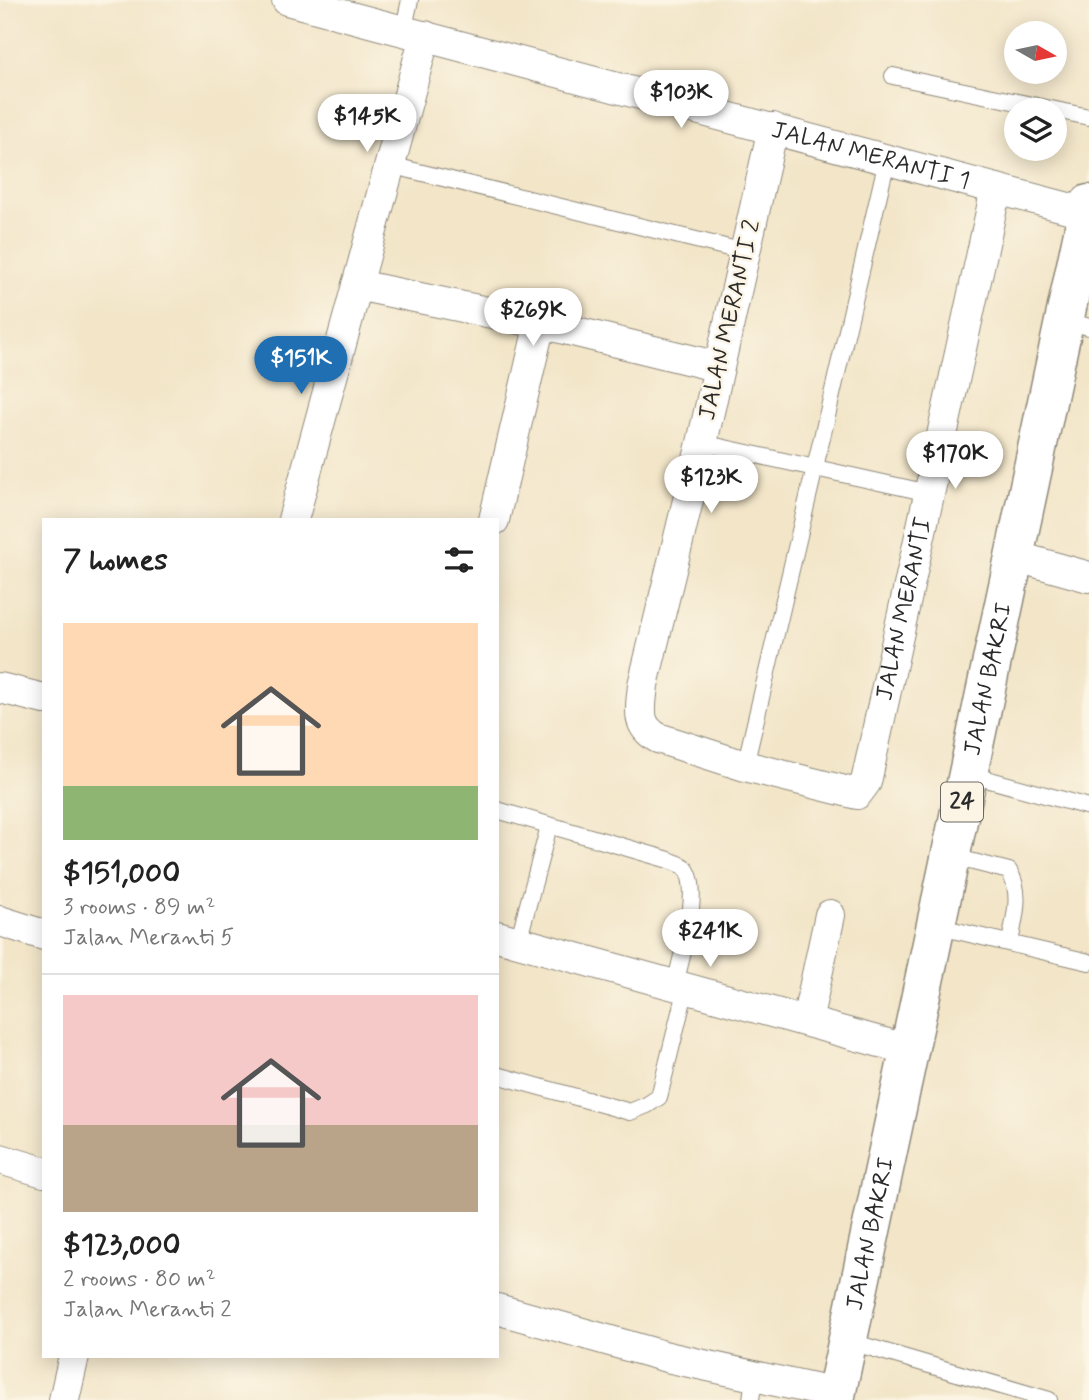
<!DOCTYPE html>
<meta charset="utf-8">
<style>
body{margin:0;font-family:Mynerve,sans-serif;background:#f2f2f2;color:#222;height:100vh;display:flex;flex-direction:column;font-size:26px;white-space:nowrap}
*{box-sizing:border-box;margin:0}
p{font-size:23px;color:#767676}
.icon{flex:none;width:38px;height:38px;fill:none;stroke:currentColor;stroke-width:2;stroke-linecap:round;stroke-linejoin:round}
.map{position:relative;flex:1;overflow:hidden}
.panel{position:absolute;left:42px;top:518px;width:457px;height:840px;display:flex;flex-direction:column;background:#fff;border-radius:0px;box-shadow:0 4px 18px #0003}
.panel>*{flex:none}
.needle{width:46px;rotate:99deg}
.controls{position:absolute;left:1004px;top:21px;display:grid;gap:14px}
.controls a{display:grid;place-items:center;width:63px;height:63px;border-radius:50%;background:#fff;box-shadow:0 4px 18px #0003;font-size:35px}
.price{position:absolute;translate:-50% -60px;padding:0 16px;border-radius:24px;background:#fff;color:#222;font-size:23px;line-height:46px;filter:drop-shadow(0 2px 4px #0008)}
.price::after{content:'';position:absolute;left:50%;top:42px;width:21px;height:16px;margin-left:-10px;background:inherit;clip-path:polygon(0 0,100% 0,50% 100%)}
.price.on{background:#1f6fb2;color:#fff}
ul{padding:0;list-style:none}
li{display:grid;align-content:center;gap:14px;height:371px;padding:0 21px}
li+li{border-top:2px solid #e0e0e0}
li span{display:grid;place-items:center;height:217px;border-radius:0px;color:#555}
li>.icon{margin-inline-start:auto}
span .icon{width:126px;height:126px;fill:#fffc;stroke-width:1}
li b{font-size:30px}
h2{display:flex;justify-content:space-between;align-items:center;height:84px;padding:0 21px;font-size:30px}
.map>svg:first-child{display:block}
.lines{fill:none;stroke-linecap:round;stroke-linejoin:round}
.lane-casing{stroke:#8e887a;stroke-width:18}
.street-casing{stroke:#8e887a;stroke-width:32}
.primary-casing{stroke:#8e887a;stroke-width:41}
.lane{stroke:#fff;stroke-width:16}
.street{stroke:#fff;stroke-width:30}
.primary{stroke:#fff;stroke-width:38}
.labels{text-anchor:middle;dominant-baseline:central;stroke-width:5;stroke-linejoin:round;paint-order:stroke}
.shield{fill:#fcf5e5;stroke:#6a6863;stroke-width:2}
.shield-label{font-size:23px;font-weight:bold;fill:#2b2b2b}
.street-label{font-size:24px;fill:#2b2b2b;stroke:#fcf5e5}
</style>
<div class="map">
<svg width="1089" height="1400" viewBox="0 0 1089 1400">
<rect width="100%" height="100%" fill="#fcf5e5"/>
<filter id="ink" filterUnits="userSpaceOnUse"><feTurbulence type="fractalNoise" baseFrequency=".0143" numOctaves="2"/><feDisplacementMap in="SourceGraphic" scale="14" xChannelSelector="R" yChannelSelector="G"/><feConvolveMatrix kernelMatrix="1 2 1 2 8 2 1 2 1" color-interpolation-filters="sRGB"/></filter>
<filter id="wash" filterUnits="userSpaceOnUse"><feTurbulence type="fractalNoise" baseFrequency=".00686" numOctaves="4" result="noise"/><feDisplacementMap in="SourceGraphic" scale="28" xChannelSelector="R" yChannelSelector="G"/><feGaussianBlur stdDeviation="1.57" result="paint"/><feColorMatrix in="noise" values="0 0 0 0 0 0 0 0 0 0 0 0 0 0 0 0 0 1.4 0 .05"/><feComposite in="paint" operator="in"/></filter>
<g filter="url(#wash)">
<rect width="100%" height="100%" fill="#f2e5c8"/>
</g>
<g filter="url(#ink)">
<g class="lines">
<defs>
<g id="lane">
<path d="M403 32 410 0"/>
<path d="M893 76 1089 117"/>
<path d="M390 165 745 252"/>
<path d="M1064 320 1089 327"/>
<path d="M702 443 929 493"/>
<path d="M745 766 887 160"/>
<path d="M968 774 1089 807"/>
<path d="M497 810 669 860C673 862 680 864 684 867 704 886 680 960 675 985"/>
<path d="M950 856 1009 871C1023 894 1014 918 1010 943"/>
<path d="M936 926 1089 962"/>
<path d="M518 942 549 826"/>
<path d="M497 1075 630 1112 647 1105 659 1097 686 988"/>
<path d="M848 1341 1049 1400"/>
<path d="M751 1400 754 1377"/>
</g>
<g id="street">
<path id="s1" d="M287 0 1087 213"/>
<path id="s2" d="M773 128 702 443 643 685C641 708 635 725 658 738L745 766 857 794 866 782 996 189"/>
<path d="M357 285 540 323 719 367"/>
<path d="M293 520 425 36"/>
<path d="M494 520 540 323"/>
<path d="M1014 556 1089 577"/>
<path d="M0 688 44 699"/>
<path d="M0 921 44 935"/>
<path d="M497 936 909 1050"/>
<path d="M807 1021 830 915"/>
<path d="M0 1159 44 1172"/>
<path d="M497 1309 667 1357 836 1394"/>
<path d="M64 1400 74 1356"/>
</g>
<g id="primary">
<path id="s3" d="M835 1400 1089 204"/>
</g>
</defs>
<use href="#lane" class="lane-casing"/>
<use href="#street" class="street-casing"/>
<use href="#primary" class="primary-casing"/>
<use href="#lane" class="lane"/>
<use href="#street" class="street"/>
<use href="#primary" class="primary"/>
</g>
</g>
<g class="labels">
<rect class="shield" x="941" y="782.5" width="42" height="39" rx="5"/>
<g class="shield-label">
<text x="962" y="802">24</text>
</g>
<g class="street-label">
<text stroke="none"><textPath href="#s1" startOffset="604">JALAN MERANTI 1</textPath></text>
<text transform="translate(730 320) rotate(-77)">JALAN MERANTI 2</text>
<text stroke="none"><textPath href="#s2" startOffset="1031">JALAN MERANTI</textPath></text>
<text stroke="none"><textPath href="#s3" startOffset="737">JALAN BAKRI</textPath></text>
<text stroke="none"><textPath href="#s3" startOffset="170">JALAN BAKRI</textPath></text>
</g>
</g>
</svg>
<div class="controls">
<a><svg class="needle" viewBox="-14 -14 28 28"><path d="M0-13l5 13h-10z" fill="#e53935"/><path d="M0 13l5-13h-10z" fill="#767676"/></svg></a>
<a><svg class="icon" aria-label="layers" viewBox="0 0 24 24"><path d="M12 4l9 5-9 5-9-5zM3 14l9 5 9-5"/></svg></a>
</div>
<b class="price" style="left:681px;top:130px">$103K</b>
<b class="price" style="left:367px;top:154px">$145K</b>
<b class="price" style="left:533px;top:348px">$269K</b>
<b class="price on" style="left:301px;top:396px">$151K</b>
<b class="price" style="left:955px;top:491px">$170K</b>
<b class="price" style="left:711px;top:515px">$123K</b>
<b class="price" style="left:710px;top:969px">$241K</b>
<section class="panel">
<h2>7 homes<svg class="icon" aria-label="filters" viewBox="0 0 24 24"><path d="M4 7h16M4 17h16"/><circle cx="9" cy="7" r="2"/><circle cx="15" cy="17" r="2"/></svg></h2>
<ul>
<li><span style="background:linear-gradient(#ffd9b3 75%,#8fb573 0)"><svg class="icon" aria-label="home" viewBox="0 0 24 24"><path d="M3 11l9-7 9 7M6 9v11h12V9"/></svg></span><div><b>$151,000</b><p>3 rooms · 89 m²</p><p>Jalan Meranti 5</p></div></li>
<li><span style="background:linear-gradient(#f6c9c9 60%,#b9a48a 0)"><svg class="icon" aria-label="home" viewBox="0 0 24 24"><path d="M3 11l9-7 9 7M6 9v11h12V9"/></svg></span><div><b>$123,000</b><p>2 rooms · 80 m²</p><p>Jalan Meranti 2</p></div></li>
</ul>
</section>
</div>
